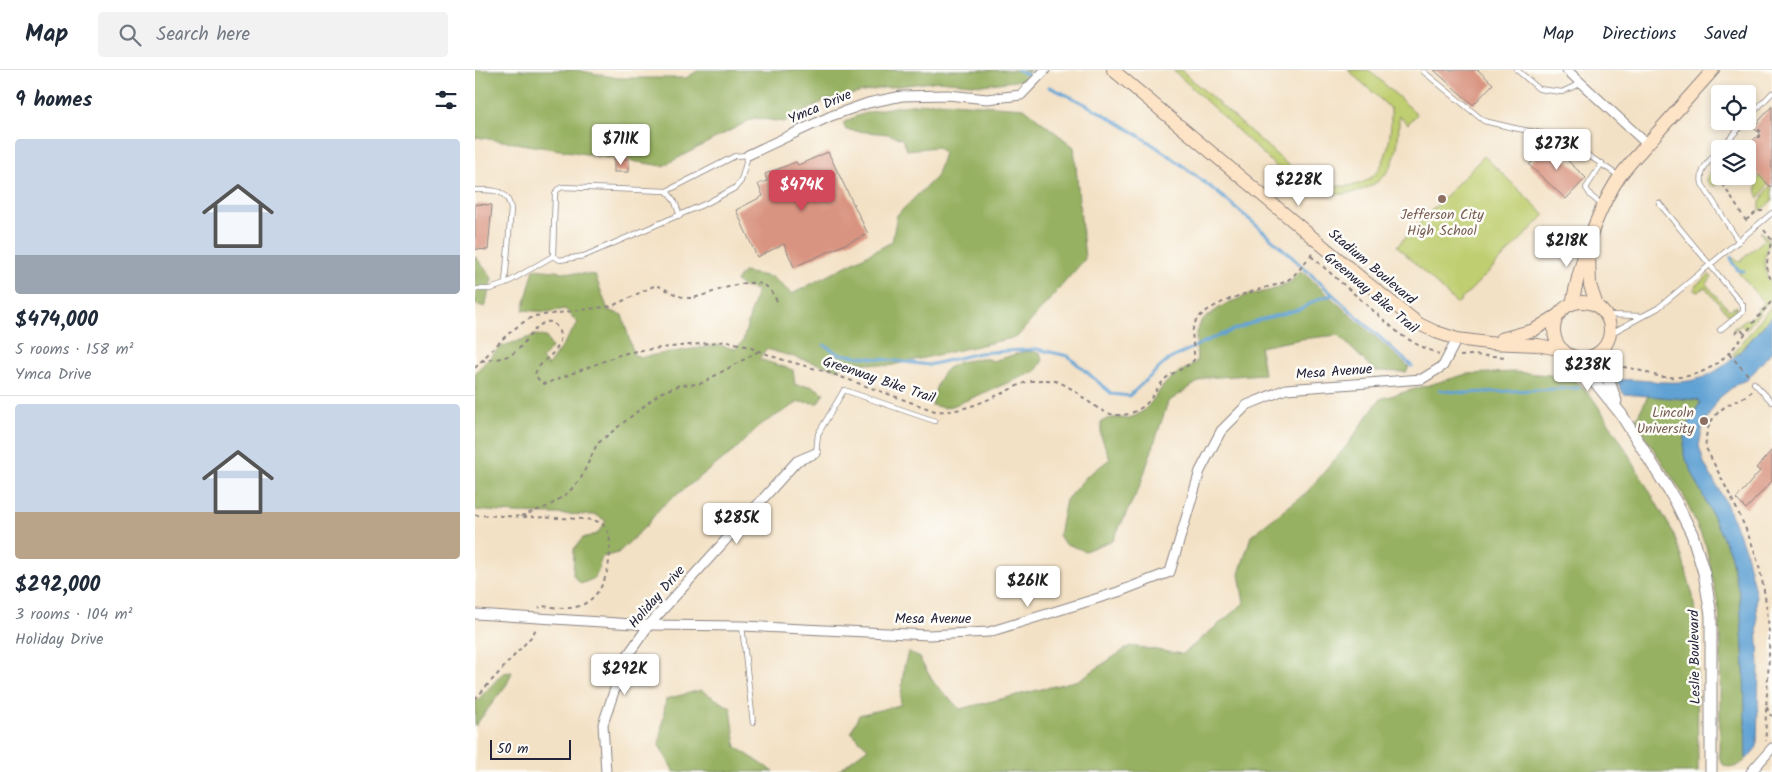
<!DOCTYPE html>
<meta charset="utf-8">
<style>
body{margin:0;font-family:Kalam,sans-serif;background:#f2f2f3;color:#1f2937;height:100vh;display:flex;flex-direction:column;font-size:19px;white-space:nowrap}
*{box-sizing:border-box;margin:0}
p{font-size:16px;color:#747a83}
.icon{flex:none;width:28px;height:28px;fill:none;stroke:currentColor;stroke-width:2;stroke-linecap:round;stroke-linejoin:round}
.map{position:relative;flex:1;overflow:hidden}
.panel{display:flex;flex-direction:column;background:#fff;width:475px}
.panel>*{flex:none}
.controls{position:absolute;left:1236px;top:15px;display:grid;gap:10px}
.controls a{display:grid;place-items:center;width:45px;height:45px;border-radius:5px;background:#fff;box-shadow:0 2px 8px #0003;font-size:25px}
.scale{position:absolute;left:15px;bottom:12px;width:81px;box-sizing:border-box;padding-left:5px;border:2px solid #22223b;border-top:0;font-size:14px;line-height:18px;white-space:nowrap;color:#22223b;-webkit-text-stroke:4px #fdfcf7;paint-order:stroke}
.price{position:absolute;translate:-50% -42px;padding:0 11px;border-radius:5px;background:#fff;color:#222;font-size:16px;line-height:32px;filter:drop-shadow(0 1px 2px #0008)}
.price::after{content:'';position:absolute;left:50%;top:30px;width:15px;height:11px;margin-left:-8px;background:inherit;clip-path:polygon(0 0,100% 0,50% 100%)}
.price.selected{background:#d1495b;color:#fff}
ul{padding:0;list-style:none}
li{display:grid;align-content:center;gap:10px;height:265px;padding:0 15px}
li+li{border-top:1px solid #e0e1e3}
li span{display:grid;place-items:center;height:155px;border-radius:5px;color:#555}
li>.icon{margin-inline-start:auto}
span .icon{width:90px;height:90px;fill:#fffc;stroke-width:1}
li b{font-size:21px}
h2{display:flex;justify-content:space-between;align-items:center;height:60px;padding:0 15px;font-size:21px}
header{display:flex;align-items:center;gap:30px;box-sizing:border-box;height:70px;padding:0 25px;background:#fff;border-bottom:1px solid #e0e1e3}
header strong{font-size:24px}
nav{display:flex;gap:28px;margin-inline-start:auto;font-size:18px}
.search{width:350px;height:45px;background:#f2f2f3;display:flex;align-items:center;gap:12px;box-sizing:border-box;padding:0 18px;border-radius:5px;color:#747a83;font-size:19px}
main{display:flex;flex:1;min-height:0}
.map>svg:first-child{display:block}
.green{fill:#bfce70;stroke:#707856}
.forest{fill:#97b162;stroke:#5c6a4e}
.water{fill:#61a2d4;stroke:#426288}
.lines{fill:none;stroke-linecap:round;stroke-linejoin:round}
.stream{stroke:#61a2d4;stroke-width:3}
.building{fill:#d99481}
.service-casing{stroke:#8a8280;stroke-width:6}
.minor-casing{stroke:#8a8280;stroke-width:11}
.tertiary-casing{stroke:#8a8280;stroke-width:13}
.secondary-casing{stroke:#8a8280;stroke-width:14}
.path{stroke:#8a8280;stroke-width:2;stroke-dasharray:4 4;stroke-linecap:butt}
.service{stroke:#fff;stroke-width:4.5}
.minor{stroke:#fff;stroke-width:9}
.tertiary{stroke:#fff;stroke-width:11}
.secondary{stroke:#fee4c6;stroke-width:12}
.education-dot{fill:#8d6e63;stroke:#fdfcf7;stroke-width:2}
.labels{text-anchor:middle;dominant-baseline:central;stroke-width:5;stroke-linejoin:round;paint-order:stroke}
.street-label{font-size:14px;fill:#22223b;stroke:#fdfcf7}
.education-label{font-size:14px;fill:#785e54;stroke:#fdfcf7}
</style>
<header>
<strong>Map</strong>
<div class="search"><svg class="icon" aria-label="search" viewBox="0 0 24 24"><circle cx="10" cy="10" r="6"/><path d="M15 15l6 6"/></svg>Search here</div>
<nav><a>Map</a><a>Directions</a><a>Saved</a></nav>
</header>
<main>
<section class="panel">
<h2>9 homes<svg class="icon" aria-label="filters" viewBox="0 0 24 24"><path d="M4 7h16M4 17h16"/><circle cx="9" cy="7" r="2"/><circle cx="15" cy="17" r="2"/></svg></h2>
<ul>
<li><span style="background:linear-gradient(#c9d6e8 75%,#9aa5b1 0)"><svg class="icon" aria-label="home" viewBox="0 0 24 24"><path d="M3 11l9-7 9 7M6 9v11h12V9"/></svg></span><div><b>$474,000</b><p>5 rooms · 158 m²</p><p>Ymca Drive</p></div></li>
<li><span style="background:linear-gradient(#c9d6e8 70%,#b9a48a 0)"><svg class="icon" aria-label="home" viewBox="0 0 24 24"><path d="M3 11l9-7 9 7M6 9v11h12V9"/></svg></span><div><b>$292,000</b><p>3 rooms · 104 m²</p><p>Holiday Drive</p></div></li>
</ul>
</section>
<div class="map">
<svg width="1297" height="702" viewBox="0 0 1297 702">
<rect width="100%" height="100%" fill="#fdfcf7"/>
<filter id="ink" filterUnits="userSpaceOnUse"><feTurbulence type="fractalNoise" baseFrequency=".02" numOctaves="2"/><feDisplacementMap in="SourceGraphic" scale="10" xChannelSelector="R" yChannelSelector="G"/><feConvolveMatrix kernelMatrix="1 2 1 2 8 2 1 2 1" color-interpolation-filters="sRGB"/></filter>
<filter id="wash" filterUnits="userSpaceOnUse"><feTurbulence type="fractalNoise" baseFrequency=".0096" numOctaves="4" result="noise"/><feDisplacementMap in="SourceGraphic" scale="20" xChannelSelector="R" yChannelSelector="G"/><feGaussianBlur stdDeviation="1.12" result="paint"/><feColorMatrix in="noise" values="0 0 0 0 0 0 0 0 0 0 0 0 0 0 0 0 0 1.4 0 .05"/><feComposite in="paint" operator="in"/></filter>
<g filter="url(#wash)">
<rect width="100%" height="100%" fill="#f3e1c5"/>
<g class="green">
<path d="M698 0H706L828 108C894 131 917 104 916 39L873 0H894L942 44 933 54 924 46C924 77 922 106 889 119 867 128 845 125 823 115 813 111 798 93 789 85 759 57 728 28 698 0Z"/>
<path d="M1009 86 1070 145 982 234 922 176Z"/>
<circle cx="1239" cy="109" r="7"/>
<path d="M1285 106 1293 114 1284 129C1281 122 1279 112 1285 106Z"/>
<path d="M1295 116 1297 118V131L1287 140H1285V132Z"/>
<path d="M1286 161 1294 171 1289 191 1292 206 1297 214V227L1271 260 1266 255 1258 261 1259 258 1271 249H1274L1283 242V238L1289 233 1263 202H1269V200L1263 199 1258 192 1257 187 1264 192 1290 169 1286 164Z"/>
<path d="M1234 205 1237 207 1231 214 1254 240 1262 236V239L1254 245 1230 217 1223 222 1220 220 1221 215Z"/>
<path d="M1297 235V246L1260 287 1258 284Z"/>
</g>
<g class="forest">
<path d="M0 0H102L143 8H211L224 0H555L547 10 507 15 464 11 407 18 351 30 310 52 279 48 188 96 1 67 0 70Z"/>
<path d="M462 32 549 38 599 77 610 189 542 267 413 296 380 292 361 299 291 279 284 289 318 300 320 315 337 316 349 323 343 333 324 332 285 355 260 380 186 437 172 455 143 483 127 487 120 508 106 514 98 505 99 479 108 468 122 464 131 451 121 445 41 443 0 440V303L25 277 61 265 71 267 77 278 67 288 73 296 103 253 90 239 73 242 48 240 59 199 120 205 133 240 147 245 159 285 167 287 243 275 260 279 268 271 282 220 268 217 261 211 268 202 297 207 317 224 417 172 422 145 461 107 469 83 462 77 432 80 427 69 413 64 371 60 368 53C394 37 432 36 462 32Z"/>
<path d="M0 186 17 208 10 237 0 234Z"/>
<path d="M826 201 934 297 931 302 900 301 863 265 826 269 785 277 789 304 729 308 693 332 665 416 638 470 610 481 589 473 584 465 591 430 612 406 635 389 626 366V352C630 350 634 348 638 348 643 347 648 349 653 348 674 344 679 324 693 311 702 302 713 299 722 291L721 266 726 251 747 236 770 226 797 220 815 212Z"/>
<path d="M551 281 565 283 568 290 561 301 480 335 469 338 457 335C462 310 467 293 496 290 505 289 510 287 518 291Z"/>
<path d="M1039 302 1075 305 1103 312 1119 330 1145 370 1198 462 1207 487 1218 526 1222 560 1223 702H361L393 678 376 662 384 645 425 635 429 597 433 582 443 586 459 613 485 639 604 610 655 576 708 584 769 533 764 504 776 466 832 422 873 374 905 329 992 304Z"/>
<path d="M1173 326 1223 330 1225 333C1214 349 1208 365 1209 385L1255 483 1265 528 1269 595 1271 690 1261 697C1251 697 1247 697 1244 686L1246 574 1244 540 1231 476 1208 424 1160 351Z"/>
<path d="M37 602 32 614 0 656V633L28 603Z"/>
<path d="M226 620 256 638 261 677 299 702H199L184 675 191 629Z"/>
</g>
<path class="water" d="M1297 246V281L1272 310 1263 313 1244 328 1228 355 1224 376 1229 393 1250 431 1270 479 1281 526 1284 597 1282 677 1271 690 1269 595 1265 528 1255 483 1209 385C1208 365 1215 350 1225 333L1223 330 1149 324 1141 310C1165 308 1191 315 1214 311 1251 305 1273 272 1297 246Z"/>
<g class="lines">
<g class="stream">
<path d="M543 0 553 5"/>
<path d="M574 17C716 78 823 197 937 296"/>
<path d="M1256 187 1257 192 1263 200 1269 201"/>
<path d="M349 275 364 284 454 295 504 283 562 279 593 286 637 324 654 326 693 290 731 271 784 250 826 239 843 229 857 225"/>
<path d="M964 320 990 323 1104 318"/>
</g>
</g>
<g id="blocks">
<g class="building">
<path d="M959 0H1003L1018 14 998 35Z"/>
<path d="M1297 36V118L1272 94V77L1285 63 1278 58Z"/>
<path d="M1074 73 1111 108 1091 129 1054 95Z"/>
<path d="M353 82 393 164 319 197 309 174 282 187 261 140 288 126 283 114 292 111 290 104 321 92 323 95Z"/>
<rect x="139" y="89" width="15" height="13"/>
<path d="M0 134 17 135 13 180 0 179Z"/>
<path d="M1297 380V411L1271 439 1261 429 1285 401 1281 398Z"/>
</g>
</g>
</g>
<g filter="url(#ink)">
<use href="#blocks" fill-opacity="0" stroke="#8a8280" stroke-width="1"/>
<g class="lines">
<defs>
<g id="service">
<path d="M1042 0 1064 19 1087 22 1106 13"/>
<path d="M949 2 1009 51 1039 58 1086 67 1144 106"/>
<path d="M1272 49 1297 23"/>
<path d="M1245 79C1235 90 1224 98 1227 114L1264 172"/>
<path d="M1245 79 1271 51"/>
<path d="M1127 93 1111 118 1116 126 1127 135"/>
<path d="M0 120C18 120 32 118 36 139L30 214"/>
<path d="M192 121 260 86 273 85 266 111 260 118 232 133 109 186 85 190 78 186 80 125 82 120 87 117 192 121 200 132 205 146"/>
<path d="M1184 133 1268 235V242L1245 260"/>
<path d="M0 219H15L30 214 78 186"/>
<path d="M1132 245 1167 246"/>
<path d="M1134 267 1142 260 1183 238 1297 143"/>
<path d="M1279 313 1297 332"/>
<path d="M341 383 343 364 369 320 460 351"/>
<path d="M267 556 278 653"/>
</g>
<g id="minor">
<path d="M1092 0 1172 74"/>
<path d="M273 85 356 46 393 33 427 26 473 25 512 29 546 25 570 0"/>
<path d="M0 544 174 555 267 556 454 565 514 562 643 522 695 502 725 401 746 361 772 335 811 319 947 309 968 296 982 269"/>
<path d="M131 702 128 654 150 589 174 555 322 391 341 383"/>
<path d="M1276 702 1297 678"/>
</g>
<g id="tertiary">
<path d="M1130 276V300L1141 331"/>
<path d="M1099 286 1146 344 1201 432 1217 464 1229 503 1236 545V702"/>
</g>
<g id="secondary">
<path d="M638 0 892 213 944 254 961 262 982 269 1013 273 1063 275 1088 280"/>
<path d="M1114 185 1115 215 1122 236"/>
<circle cx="1107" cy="260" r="28"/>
<path d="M1097 234C1106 190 1120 143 1145 106 1156 91 1170 77 1182 63 1201 42 1219 21 1238 0"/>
<path d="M1026 269 1059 260 1083 245"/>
</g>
</defs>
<use href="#service" class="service-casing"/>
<use href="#minor" class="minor-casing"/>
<use href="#tertiary" class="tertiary-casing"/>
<use href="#secondary" class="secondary-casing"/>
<g class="path">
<path d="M1272 80 1287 63 1278 55 1279 54"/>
<path d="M1248 106 1247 113 1273 154"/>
<path d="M1271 150 1283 141H1288"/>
<path d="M1289 160 1296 169C1295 186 1287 194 1297 211"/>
<path d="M836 186 926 265 943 275 964 284"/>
<path d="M1260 263 1265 259 1270 264"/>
<path d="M1254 284 1274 306"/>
<path d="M985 286 997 285 1033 287"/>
<path d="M6 291C18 289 30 289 40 282 49 277 70 235 83 259 85 263 86 269 84 274 79 286 64 292 60 304L65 312 70 314 147 284 167 280 253 271 274 277 302 288 355 303 460 341C491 344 521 325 549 313 559 310 570 309 580 311 610 319 629 362 666 338 677 331 681 318 690 309 699 301 711 299 719 290 720 279 715 266 719 255 726 236 771 223 789 218 795 216 802 215 807 213 820 208 829 193 837 184"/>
<path d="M1140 297C1156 295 1173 305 1189 307 1249 311 1262 268 1297 231"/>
<path d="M0 298C18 279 36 257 60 246L137 236 181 215C192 219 205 229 217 228 236 225 275 204 292 217 297 221 300 228 303 233"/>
<path d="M1277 321C1271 327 1261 330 1253 335 1237 344 1229 360 1231 378 1246 408 1262 437 1274 467 1285 492 1290 523 1293 549 1297 590 1289 631 1291 671"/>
<path d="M0 445 110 449C116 450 124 451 129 455 134 460 135 470 135 477 135 498 129 523 109 534 96 541 80 537 66 536L64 538"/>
<path d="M46 446 74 436 93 423 106 408 122 374 185 323 205 315 225 314 284 281"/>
<path d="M0 629 57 566 62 557"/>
<path d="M1292 637 1294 644 1297 646"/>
</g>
<use href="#service" class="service"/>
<use href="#minor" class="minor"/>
<use href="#tertiary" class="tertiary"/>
<use href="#secondary" class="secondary"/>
</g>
</g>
<g class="education-dot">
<circle cx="967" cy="129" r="5"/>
<circle cx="1229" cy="351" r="5"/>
</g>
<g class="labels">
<g class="street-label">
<text transform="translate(345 37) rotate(-23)">Ymca Drive</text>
<text transform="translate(897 197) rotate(40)">Stadium Boulevard</text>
<text transform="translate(896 223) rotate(40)">Greenway Bike Trail</text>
<text transform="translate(859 302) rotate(-4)">Mesa Avenue</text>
<text transform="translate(404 310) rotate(19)">Greenway Bike Trail</text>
<text transform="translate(182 527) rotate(-49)">Holiday Drive</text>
<text x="458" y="549">Mesa Avenue</text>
<text transform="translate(1220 587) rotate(-91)">Leslie Boulevard</text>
</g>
<g class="education-label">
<text x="967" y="145">Jefferson City<tspan x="967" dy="16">High School</tspan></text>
<text x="1219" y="343" text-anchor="end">Lincoln<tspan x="1219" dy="16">University</tspan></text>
</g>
</g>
</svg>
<div class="controls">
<a><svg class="icon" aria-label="locate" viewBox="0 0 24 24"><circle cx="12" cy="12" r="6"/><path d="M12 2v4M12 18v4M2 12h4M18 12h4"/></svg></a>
<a><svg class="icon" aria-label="layers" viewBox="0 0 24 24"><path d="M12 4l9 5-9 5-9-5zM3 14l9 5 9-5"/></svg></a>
</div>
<div class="scale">50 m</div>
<b class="price" style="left:146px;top:96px">$711K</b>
<b class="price" style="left:1082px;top:101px">$273K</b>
<b class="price" style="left:824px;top:137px">$228K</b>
<b class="price selected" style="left:327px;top:142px">$474K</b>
<b class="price" style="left:1092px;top:198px">$218K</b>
<b class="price" style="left:1113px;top:322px">$238K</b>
<b class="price" style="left:262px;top:475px">$285K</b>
<b class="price" style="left:553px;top:538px">$261K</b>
<b class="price" style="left:150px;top:626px">$292K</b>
</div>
</main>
